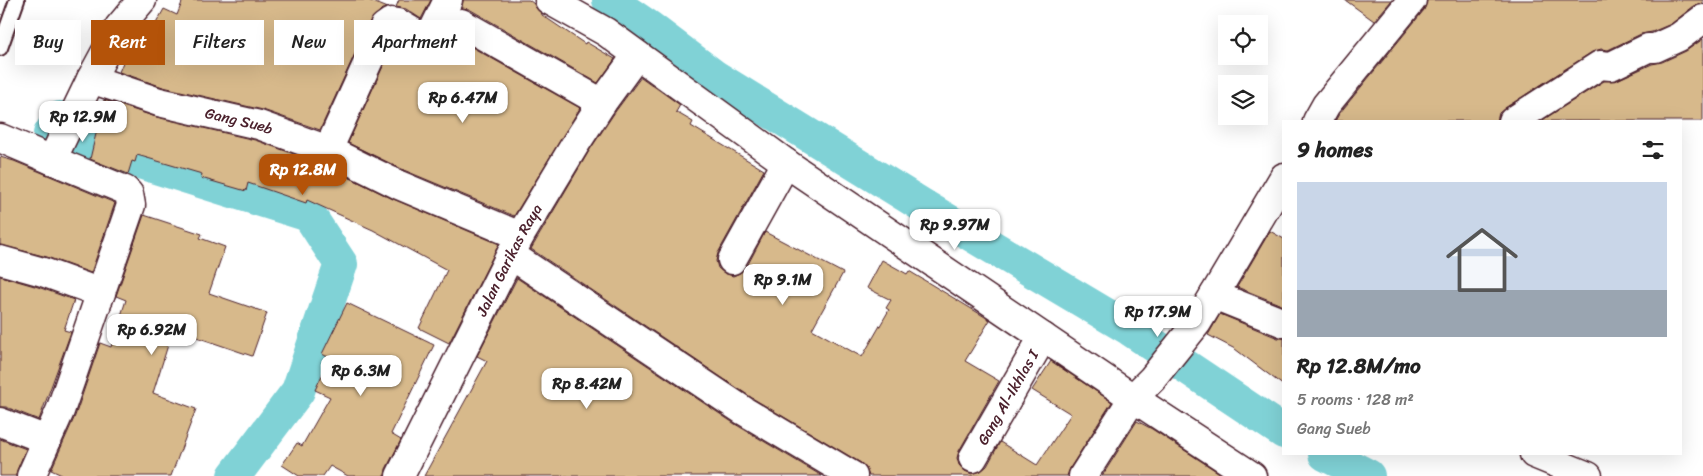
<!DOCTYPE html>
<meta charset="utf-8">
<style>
body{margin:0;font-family:Sriracha,sans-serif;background:#f6f6f6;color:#222;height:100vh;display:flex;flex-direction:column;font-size:19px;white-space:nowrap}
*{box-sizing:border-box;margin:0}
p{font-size:16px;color:#767676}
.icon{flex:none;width:28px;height:28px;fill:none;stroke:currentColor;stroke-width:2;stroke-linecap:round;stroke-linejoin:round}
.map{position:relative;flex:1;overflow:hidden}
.panel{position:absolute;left:1282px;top:120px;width:400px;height:335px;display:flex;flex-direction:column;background:#fff;border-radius:0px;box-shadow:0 5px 20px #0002}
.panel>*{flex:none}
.hud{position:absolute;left:15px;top:20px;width:475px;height:45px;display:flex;gap:10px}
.controls{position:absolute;left:1218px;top:15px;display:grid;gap:10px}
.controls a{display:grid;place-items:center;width:50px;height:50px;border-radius:0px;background:#fff;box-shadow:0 5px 20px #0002;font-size:25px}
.price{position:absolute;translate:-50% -42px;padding:0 11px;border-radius:10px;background:#fff;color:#222;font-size:16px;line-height:32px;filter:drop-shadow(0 1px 2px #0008)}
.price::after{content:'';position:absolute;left:50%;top:30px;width:15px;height:11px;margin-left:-8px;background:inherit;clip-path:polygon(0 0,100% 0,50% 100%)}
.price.active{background:#b45309;color:#fff}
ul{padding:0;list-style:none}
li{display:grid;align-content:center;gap:10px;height:265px;padding:0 15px}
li+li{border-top:1px solid #e0e0e0}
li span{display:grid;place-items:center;height:155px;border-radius:0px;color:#555}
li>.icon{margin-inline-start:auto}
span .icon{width:90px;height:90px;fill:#fffc;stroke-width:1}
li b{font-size:21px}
h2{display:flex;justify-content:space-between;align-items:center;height:60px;padding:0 15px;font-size:21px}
.tag{padding:0 18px;border-radius:0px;background:#fff;box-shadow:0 5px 20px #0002;font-size:18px;line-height:45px}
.tag.active{background:#b45309;color:#fff}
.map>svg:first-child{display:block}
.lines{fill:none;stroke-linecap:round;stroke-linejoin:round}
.canal{stroke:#80d2d6;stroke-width:34}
.building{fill:#d7b98b;stroke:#4a1f2b}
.service-casing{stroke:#4a1f2b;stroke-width:18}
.minor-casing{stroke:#4a1f2b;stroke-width:31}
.service{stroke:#fff;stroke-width:14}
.minor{stroke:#fff;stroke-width:28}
.labels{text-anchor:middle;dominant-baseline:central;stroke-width:5;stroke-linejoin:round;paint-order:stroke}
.street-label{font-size:15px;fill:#4a1f2b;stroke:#fff}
</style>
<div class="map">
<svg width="1703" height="476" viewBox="0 0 1703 476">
<rect width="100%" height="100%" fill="#fff"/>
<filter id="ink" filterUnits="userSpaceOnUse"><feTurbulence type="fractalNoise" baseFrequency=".02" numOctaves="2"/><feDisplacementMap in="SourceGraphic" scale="10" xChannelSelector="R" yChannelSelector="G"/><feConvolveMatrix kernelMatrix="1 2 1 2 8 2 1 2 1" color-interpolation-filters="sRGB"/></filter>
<g filter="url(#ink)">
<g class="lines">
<g class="canal">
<path d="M609 0 650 28 715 77 925 207 1130 329 1284 432"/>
<path d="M60 118 50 134 309 215 341 264 298 391 234 476"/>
<path d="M1325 454 1368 476"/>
</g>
</g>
<g class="building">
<path d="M183 0H368L388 8 382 9 370 21 320 130 263 110 163 87 119 72 135 33 148 38 164 9 177 15Z"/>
<path d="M399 0H431L421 19 406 9 396 7Z"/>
<path d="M463 0H529L534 4 536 8 542 14V15L585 44 586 42 615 59 598 83 469 9 462 8Z"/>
<path d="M1345 0H1392L1374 21Z"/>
<path d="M1427 0H1703V4L1694 6 1671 24 1652 32 1641 34 1608 50 1601 49 1592 52 1505 108 1499 113 1497 121H1335L1339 114 1424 10Z"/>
<path d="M1703 39V121H1541L1604 81 1617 80 1652 64 1662 62 1686 51Z"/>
<path d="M395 40 427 58 434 61 449 56 455 51 461 41 580 108 514 216 406 171 348 143Z"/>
<path d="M641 77 680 105 676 112 693 122 691 126 764 170 718 253 716 261 718 268 724 273 733 276 740 273 746 268 765 232 843 273 812 329 862 357 889 310 886 308 891 300 867 288 882 260 907 274 909 271 990 320 965 361 999 381 959 451 957 458 959 465 965 471 972 474 981 471 987 466 1000 442 1037 465 1071 414 1032 390 1051 361 1112 402 1070 468 1067 476H869L866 468 861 463 752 398 531 249 589 151 615 112Z"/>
<path d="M104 100 156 117 255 140 322 164 393 199 499 244 449 343 419 328 447 270 373 230 307 200 306 203 248 183 246 191 201 178 202 174 137 155 135 162 132 161 128 174 90 159Z"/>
<path d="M0 157 14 161 115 203 91 273 47 257 0 245Z"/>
<path d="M144 215 202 234 200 238 225 247 209 293 267 313 252 356 173 329 153 393 196 409 171 476H64L51 470 75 416 100 343 111 347 126 300 116 296Z"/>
<path d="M1270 231 1284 239V306L1237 287Z"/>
<path d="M0 276 38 287 74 300 64 330 71 332 39 420 6 407H0Z"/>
<path d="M517 278 735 424 822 476H424L487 361 477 356Z"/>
<path d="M347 303 434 345 391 434 401 440 386 469 385 476H348L330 466 323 476H299L282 465 297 443 302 446 330 397 315 390 330 358 322 354Z"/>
<path d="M1220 314 1278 338H1284V386L1235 349 1208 335Z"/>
<path d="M1137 421 1152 429 1224 476H1102Z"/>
<path d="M0 439 26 449 17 470 16 476H0Z"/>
</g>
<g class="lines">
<defs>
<path id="service" d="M0 48 17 0"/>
<g id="minor">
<path d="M549 0 606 32 786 163 1133 398 1252 476"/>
<path d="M428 41 448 0"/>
<path id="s1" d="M91 79 159 102 259 125 328 150 399 185 520 236"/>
<path d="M1317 121 1326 105 1412 0"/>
<path d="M1513 121 1600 65 1611 66 1648 48H1655L1679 37 1703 19"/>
<path d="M0 138 52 160 91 79 119 27 142 0"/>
<path d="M328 150 384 27 391 22 398 23 435 45 442 42 454 24 461 23 602 103"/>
<path d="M511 255 744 411 853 476"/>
<path d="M0 260 43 272 101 293"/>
<path d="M732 260 786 163"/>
<path d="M1214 295 1284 177"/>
<path d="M0 422 47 440"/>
<path d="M1534 454 1588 476"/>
<path id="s2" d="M973 458 1043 337"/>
<path d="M31 476 60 411 131 205 129 194 125 190 52 160"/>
<path id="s3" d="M400 476 520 236 576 143 602 103 637 55"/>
<path d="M1083 476 1133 398 1152 379 1197 323 1214 295 1284 323"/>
</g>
</defs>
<use href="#service" class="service-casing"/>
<use href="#minor" class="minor-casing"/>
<use href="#service" class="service"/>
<use href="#minor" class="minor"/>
</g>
</g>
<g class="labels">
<g class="street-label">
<text stroke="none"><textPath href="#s1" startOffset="154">Gang Sueb</textPath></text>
<text stroke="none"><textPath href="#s3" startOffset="242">Jalan Garikas Raya</textPath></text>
<text stroke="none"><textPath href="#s2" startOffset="70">Gang Al-Ikhlas I</textPath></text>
</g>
</g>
</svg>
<div class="controls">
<a><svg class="icon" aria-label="locate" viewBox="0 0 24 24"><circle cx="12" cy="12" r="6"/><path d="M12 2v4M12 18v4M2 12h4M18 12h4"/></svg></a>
<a><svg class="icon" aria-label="layers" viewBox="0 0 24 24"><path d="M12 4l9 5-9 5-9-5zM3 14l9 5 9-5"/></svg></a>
</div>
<b class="price" style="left:463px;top:124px">Rp 6.47M</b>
<b class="price" style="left:83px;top:143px">Rp 12.9M</b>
<b class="price active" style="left:303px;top:196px">Rp 12.8M</b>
<b class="price" style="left:955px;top:251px">Rp 9.97M</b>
<b class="price" style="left:783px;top:306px">Rp 9.1M</b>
<b class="price" style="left:1158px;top:338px">Rp 17.9M</b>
<b class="price" style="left:152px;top:356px">Rp 6.92M</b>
<b class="price" style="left:361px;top:397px">Rp 6.3M</b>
<b class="price" style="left:587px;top:410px">Rp 8.42M</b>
<div class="hud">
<a class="tag">Buy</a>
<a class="tag active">Rent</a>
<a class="tag">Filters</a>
<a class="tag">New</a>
<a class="tag">Apartment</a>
</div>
<section class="panel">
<h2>9 homes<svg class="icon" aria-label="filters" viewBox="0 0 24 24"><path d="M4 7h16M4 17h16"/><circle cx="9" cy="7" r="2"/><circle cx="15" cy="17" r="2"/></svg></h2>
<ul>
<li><span style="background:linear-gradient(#c9d6e8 70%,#9aa5b1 0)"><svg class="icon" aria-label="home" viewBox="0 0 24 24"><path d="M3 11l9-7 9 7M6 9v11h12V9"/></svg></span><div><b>Rp 12.8M/mo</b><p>5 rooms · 128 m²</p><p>Gang Sueb</p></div></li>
</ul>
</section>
</div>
